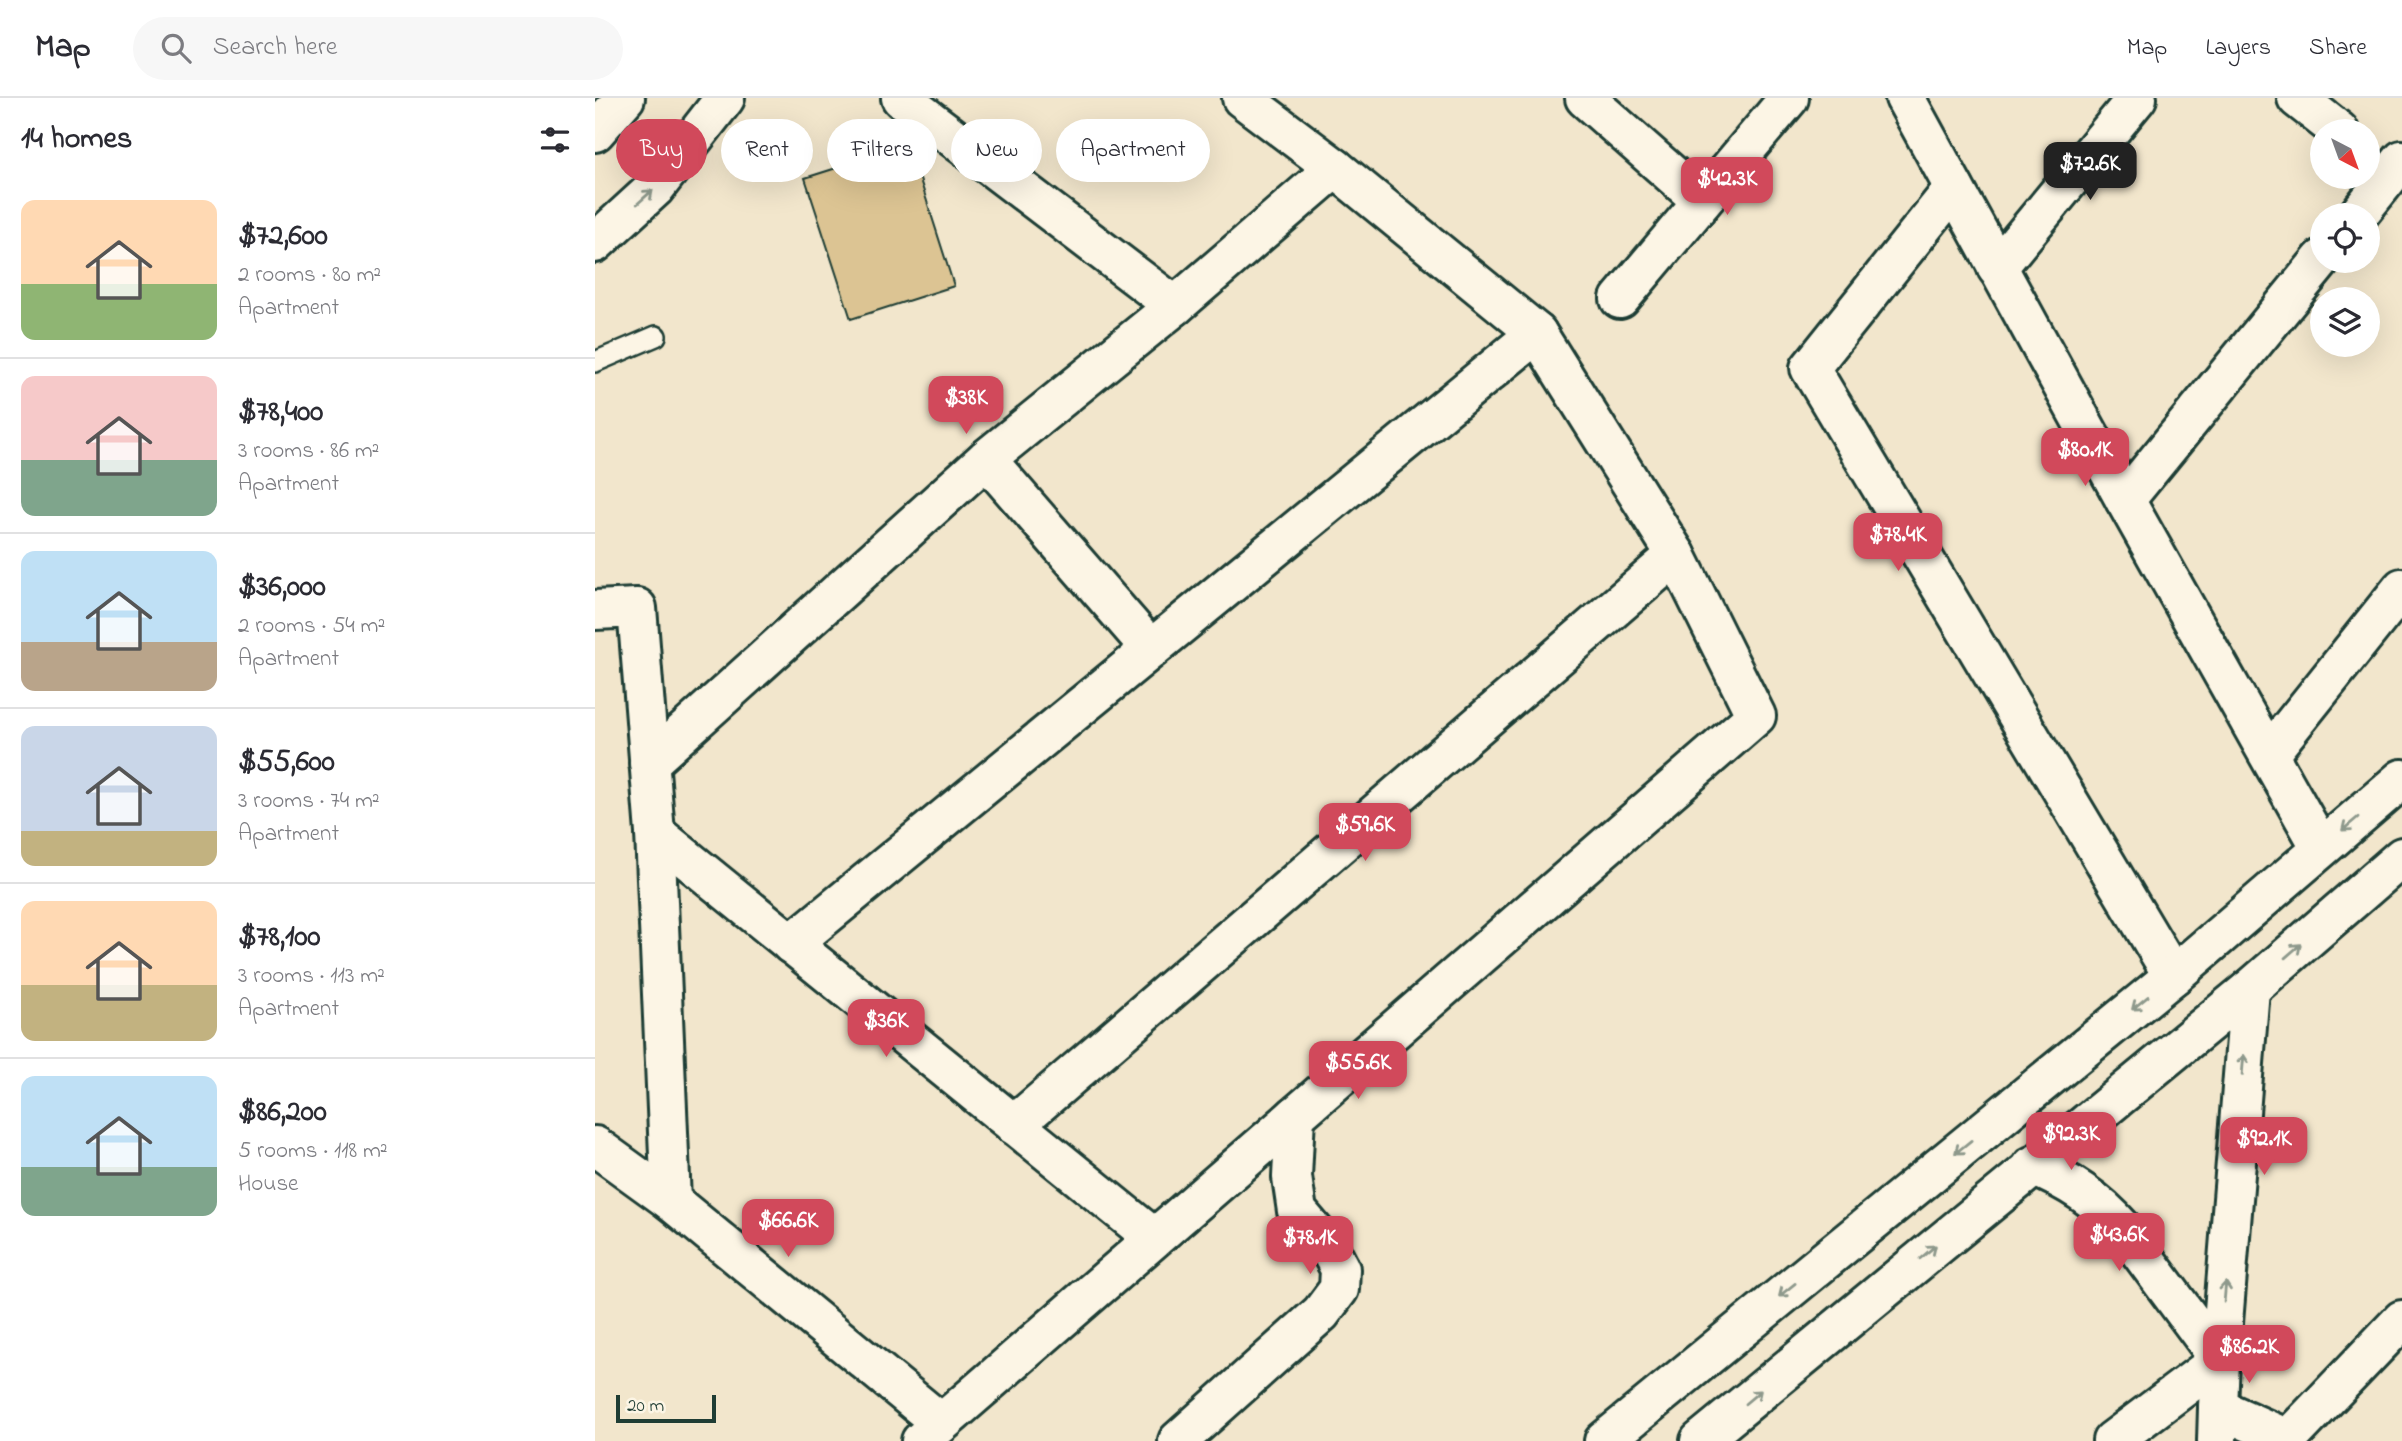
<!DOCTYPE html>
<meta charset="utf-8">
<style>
body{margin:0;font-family:"Indie Flower",sans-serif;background:#f7f7f7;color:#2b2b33;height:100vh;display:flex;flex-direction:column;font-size:26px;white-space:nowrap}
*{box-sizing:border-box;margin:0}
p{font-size:23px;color:#7c7c81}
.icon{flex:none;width:38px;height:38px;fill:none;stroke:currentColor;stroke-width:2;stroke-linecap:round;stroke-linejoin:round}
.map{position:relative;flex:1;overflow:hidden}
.sheet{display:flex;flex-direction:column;background:#fff;width:595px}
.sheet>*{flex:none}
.top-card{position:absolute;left:21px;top:21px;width:665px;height:63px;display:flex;gap:14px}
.needle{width:46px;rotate:139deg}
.controls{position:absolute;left:1715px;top:21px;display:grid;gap:14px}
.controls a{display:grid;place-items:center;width:70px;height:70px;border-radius:50%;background:#fff;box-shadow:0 7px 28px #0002;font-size:35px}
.scale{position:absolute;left:21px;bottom:18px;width:100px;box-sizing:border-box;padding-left:7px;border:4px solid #1f3d34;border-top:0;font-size:19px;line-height:24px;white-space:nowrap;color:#1f3d34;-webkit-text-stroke:5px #fcf5e5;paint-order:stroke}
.price{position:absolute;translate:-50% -60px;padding:0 16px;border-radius:14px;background:#d1495b;color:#fff;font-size:23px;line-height:46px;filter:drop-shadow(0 2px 4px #0008)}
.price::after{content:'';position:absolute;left:50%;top:42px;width:21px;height:16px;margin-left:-10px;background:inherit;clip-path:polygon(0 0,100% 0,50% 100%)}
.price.current{background:#222;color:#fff}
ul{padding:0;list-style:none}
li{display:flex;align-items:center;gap:21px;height:175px;padding:0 21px}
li+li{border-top:2px solid #e1e1e2}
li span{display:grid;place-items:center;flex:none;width:196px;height:140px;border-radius:14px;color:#555}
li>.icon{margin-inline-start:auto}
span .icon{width:84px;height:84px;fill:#fffc;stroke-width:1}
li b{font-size:30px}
h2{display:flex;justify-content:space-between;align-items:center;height:84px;padding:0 21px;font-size:30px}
.tag{padding:0 24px;border-radius:32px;background:#fff;box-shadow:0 7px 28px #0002;font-size:24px;line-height:63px}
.tag.current{background:#d1495b;color:#fff}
header{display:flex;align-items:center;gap:42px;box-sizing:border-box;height:98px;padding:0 35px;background:#fff;border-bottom:2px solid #e1e1e2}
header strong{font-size:33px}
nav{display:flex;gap:38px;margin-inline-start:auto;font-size:24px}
.search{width:490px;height:63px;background:#f7f7f7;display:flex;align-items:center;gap:18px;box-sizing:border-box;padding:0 24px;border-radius:38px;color:#7c7c81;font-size:26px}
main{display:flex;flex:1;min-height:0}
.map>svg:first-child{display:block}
.building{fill:#dcc493;stroke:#1f3d34;stroke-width:2}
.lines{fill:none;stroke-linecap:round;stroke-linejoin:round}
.lane-casing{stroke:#1f3d34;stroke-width:24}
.street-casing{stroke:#1f3d34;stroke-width:44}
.secondary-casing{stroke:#1f3d34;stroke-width:44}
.lane{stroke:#fcf5e5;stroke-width:19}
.street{stroke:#fcf5e5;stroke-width:38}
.secondary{stroke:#fcf5e5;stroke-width:38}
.oneway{stroke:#8e998c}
</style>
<header>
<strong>Map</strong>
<div class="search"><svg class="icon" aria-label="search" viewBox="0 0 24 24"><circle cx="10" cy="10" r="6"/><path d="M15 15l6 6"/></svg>Search here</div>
<nav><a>Map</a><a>Layers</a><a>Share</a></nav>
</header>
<main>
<section class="sheet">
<h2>14 homes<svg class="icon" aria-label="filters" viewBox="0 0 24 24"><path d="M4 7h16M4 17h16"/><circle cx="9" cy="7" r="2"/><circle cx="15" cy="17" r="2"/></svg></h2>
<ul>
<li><span style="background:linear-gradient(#ffd9b3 60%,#8fb573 0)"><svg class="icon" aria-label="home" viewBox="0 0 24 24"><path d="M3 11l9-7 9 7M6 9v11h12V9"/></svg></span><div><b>$72,600</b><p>2 rooms · 80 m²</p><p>Apartment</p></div></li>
<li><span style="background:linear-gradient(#f6c9c9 60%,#7fa58c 0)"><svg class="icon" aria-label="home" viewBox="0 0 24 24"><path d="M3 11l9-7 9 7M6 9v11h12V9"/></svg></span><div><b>$78,400</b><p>3 rooms · 86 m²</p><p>Apartment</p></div></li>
<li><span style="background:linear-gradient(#bfe0f5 65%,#b9a48a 0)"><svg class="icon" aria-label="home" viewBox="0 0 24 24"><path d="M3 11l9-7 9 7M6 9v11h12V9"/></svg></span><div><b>$36,000</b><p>2 rooms · 54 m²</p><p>Apartment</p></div></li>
<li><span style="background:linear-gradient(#c9d6e8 75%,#c2b280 0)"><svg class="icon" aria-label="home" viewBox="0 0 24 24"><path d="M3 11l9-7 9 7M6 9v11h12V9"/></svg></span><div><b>$55,600</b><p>3 rooms · 74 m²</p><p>Apartment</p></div></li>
<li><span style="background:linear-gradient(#ffd9b3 60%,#c2b280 0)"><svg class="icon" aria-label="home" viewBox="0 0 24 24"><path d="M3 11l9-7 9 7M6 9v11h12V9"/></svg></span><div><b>$78,100</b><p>3 rooms · 113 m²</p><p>Apartment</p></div></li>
<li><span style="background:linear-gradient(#bfe0f5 65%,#7fa58c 0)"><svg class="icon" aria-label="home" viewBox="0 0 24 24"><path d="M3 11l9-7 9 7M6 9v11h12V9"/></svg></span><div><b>$86,200</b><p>5 rooms · 118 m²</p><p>House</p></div></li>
</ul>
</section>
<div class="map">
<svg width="1807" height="1343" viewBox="0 0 1807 1343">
<rect width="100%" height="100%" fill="#f2e6cc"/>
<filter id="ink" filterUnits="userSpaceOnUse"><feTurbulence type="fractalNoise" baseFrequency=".0143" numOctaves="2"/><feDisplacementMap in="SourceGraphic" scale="14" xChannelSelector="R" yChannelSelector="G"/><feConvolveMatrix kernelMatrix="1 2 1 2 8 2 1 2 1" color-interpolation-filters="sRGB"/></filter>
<g filter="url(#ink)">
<path class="building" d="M314 47 359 188 256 221 210 80Z"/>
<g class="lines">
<defs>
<path id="lane" d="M0 264 61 238"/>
<g id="street">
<path d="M306 0 580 208"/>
<path d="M990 0 1107 103"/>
<path d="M1310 0 1530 402 1726 750"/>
<path d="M1702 0 1744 33"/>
<path d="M1359 90 1215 270 1578 878"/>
<path d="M1763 117 1807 62"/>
<path d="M1402 170 1542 0"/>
<path d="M1025 201 1194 0"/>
<path d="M391 361 556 551"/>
<path d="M1530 402 1727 161"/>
<path d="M0 512 42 510 60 735 76 1103"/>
<path d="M1675 655 1807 490"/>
<path d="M54 665 391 361 580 208 740 70"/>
<path d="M60 735 559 1140"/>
<path d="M196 846 942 235"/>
<path d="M419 1027 1081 457"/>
<path d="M0 1048 76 1103 346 1325"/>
<path d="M1437 1068C1474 1083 1502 1101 1528 1131L1625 1262"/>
<path d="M1623 1310 1625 1262 1655 891"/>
<path d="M326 1343 1161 618 1081 457 942 235 740 70 647 0"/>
<path d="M583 1343 726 1215 744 1191 745 1171 735 1152 702 1113 697 1079 700 1018"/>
<path d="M1009 1343 1578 878 1807 681"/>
<path d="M1105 1343 1655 891 1807 759"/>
<path d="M1517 1343 1625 1262"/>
<path d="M1622 1343 1623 1310 1693 1341 1807 1222"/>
</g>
<g id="secondary">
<path d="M0 34 30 0"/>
<path d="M0 145 60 90 130 0"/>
</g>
</defs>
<use href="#lane" class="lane-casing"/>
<use href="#street" class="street-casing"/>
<use href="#secondary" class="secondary-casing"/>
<use href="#lane" class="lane"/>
<use href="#street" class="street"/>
<use href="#secondary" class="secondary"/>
</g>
<defs><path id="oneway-shaft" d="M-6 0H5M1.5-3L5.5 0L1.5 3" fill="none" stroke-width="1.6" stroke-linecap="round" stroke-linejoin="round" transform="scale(1.75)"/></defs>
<g class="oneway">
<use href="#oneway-shaft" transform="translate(50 99) rotate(-42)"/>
<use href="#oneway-shaft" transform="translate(1755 726) rotate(140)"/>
<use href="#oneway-shaft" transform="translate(1698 853) rotate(-41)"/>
<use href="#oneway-shaft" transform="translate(1545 905) rotate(141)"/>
<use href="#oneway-shaft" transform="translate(1648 967) rotate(-85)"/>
<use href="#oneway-shaft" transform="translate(1368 1049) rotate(141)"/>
<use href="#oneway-shaft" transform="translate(1333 1154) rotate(-40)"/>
<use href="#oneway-shaft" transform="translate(1192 1192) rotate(141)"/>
<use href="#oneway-shaft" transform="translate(1630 1194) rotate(-85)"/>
<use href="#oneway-shaft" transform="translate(1158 1299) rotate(-40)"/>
</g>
</g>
</svg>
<div class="controls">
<a><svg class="needle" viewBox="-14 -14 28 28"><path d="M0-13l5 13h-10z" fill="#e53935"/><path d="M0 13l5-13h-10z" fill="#7c7c81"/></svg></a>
<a><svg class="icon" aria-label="locate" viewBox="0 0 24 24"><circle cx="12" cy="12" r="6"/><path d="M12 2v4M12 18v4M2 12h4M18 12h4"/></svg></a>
<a><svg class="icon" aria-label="layers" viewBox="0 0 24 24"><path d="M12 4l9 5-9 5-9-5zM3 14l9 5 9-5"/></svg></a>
</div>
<div class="scale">20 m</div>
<b class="price current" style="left:1495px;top:104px">$72.6K</b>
<b class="price" style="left:1132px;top:119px">$42.3K</b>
<b class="price" style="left:371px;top:338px">$38K</b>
<b class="price" style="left:1490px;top:390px">$80.1K</b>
<b class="price" style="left:1303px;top:475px">$78.4K</b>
<b class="price" style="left:770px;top:765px">$59.6K</b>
<b class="price" style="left:291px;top:961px">$36K</b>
<b class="price" style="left:763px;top:1003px">$55.6K</b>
<b class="price" style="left:1476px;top:1074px">$92.3K</b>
<b class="price" style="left:1669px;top:1079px">$92.1K</b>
<b class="price" style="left:193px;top:1161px">$66.6K</b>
<b class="price" style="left:1524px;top:1175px">$43.6K</b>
<b class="price" style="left:715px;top:1178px">$78.1K</b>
<b class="price" style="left:1654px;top:1287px">$86.2K</b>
<div class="top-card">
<a class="tag current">Buy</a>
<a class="tag">Rent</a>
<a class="tag">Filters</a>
<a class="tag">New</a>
<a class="tag">Apartment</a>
</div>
</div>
</main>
